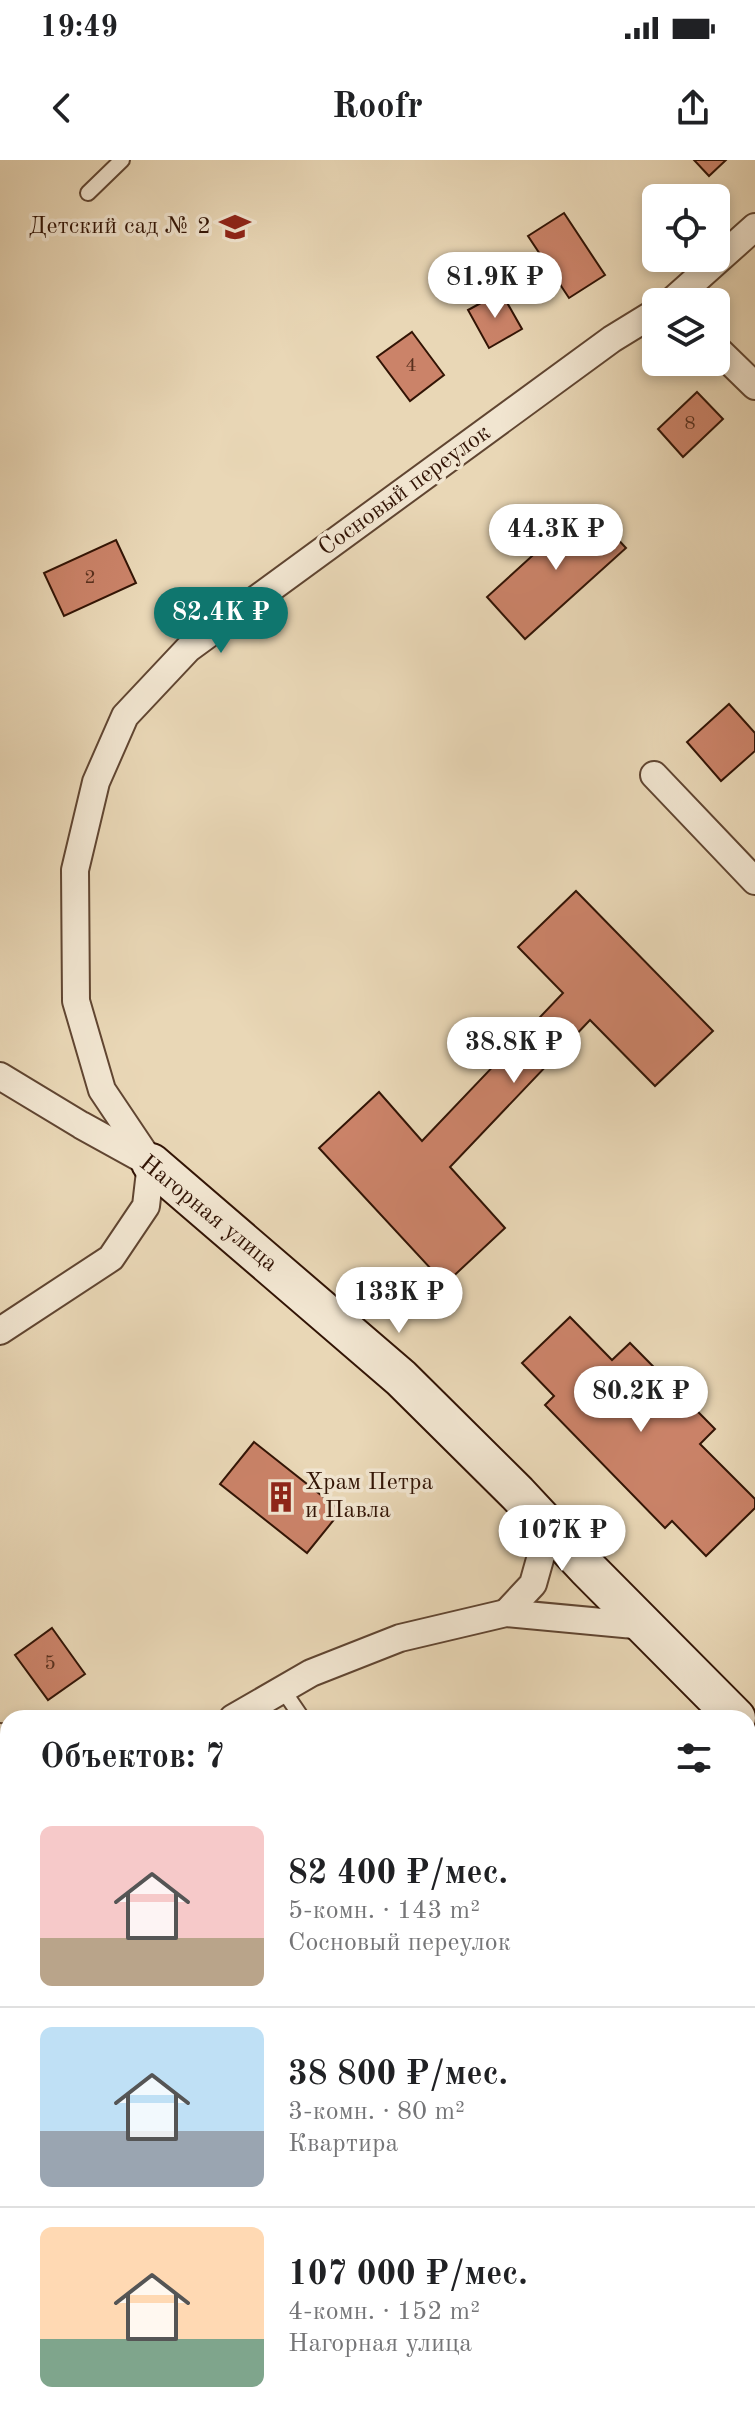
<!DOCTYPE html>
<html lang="ru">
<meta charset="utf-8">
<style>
body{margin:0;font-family:"Old Standard TT",serif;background:#f2f2f2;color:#202124;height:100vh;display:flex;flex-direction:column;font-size:30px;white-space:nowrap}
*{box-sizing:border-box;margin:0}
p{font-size:26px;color:#757577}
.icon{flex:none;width:44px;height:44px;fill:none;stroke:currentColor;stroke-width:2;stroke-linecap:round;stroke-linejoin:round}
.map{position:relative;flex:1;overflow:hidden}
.sheet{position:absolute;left:0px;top:1550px;width:756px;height:714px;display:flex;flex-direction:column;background:#fff;border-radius:24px 24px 0 0;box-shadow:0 4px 12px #0003}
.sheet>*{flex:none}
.fabs{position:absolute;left:642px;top:24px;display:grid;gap:16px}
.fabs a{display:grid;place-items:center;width:88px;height:88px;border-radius:12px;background:#fff;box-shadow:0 4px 12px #0003;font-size:40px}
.price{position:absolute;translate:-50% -68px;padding:0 18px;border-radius:28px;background:#fff;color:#222;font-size:26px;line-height:52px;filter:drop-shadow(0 2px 4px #0008)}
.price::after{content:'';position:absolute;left:50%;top:48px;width:24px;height:18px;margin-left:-12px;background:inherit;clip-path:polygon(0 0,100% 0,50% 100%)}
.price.on{background:#0f766e;color:#fff}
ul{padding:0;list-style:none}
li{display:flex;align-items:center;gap:24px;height:200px;padding:0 40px}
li+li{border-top:2px solid #e0e0e0}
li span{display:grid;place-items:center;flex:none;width:224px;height:160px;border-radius:12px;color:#555}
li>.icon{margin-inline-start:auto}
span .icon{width:96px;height:96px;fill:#fffc;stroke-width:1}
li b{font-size:34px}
h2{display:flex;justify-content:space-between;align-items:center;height:96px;padding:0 40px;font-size:34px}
.status{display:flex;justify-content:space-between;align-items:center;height:56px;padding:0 40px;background:#fff;direction:ltr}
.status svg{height:22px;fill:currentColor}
header{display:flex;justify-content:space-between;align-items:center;height:104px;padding:0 40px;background:#fff;font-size:36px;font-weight:800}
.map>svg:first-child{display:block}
.building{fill:#cb8369;stroke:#321405;stroke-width:2}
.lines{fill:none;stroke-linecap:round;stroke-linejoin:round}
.lane-casing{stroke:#604531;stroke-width:18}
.street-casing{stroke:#604531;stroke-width:30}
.secondary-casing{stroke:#321405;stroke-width:42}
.highway-casing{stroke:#321405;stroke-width:48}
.lane{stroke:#f1e5d0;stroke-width:14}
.street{stroke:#f1e5d0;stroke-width:26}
.secondary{stroke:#f1e5d0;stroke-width:38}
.highway{stroke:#e9d7b6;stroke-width:44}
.labels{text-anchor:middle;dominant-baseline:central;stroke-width:7;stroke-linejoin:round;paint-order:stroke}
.number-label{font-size:20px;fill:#58301e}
.poi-label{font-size:24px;fill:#321405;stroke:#f1e5d0;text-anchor:end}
.street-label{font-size:24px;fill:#321405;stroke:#f1e5d0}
</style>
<div class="status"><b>19:49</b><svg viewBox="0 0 49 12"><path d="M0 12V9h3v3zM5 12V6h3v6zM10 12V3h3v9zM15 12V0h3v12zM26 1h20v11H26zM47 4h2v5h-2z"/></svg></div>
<header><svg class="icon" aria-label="back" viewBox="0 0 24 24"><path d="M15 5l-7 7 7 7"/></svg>Roofr<svg class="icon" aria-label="share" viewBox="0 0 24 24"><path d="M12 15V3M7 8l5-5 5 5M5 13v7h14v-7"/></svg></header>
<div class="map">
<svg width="755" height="2263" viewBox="0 0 755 2263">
<rect width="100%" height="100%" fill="#e9d7b6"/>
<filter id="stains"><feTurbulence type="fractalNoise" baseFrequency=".0025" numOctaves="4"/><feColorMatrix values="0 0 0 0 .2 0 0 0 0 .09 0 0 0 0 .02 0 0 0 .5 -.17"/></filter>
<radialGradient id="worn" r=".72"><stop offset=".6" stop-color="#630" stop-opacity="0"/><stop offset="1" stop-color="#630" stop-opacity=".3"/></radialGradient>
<g class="building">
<path d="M694 0H726L709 16Z"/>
<path d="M564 53 605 115 569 138 528 76Z"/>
<path d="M501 132 522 169 489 188 468 150Z"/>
<path d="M412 172 444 215 410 241 377 197Z"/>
<path d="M697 232 723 259 683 297 658 269Z"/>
<path d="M587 346 626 388 525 479 487 437Z"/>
<path d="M116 380 136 423 64 456 44 413Z"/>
<path d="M729 544 755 573V591L721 621 687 582Z"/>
<path d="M576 731 713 871 655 926 590 860 450 1007 505 1068 445 1124 319 988 379 932 422 981 563 833 518 787Z"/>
<path d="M570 1157 612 1200 630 1183 715 1269 700 1284 755 1339V1348L706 1396 672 1361 665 1368 545 1245 554 1236 522 1203Z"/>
<path d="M254 1282 341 1351 307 1393 220 1324Z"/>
<path d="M52 1468 85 1514 48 1540 15 1495Z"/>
<path d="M748 1718 755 1727V1919L748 1925Z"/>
<path d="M0 2053 8 2065V2087L0 2093Z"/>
<path d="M8 2089V2128L0 2133V2094Z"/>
<path d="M755 2152V2259L754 2260 748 2251V2158Z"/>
</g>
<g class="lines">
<defs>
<g id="lane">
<path d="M88 33 122 0"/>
<path d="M283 1530 302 1558"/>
</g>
<g id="street">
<path d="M671 142 755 67"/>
<path d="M716 188 755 226"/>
<path d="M654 615 755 721"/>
<path d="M0 916 81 965 148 1002"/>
<path d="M151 1003 102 930 76 841 75 710 96 622 125 556 188 489 612 179 656 152"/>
<path d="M0 1171 111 1098 146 1046 151 1003"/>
<path d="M506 1453 533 1424 542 1392 534 1353"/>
<path d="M233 1558 311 1513 400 1478 506 1453 645 1466"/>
<path d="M0 1577 8 1598"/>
<path d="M0 1688 8 1683"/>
<path d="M0 2219 8 2231"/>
<path d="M30 2256 36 2263"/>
<path d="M704 2256 709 2263"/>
</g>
<path id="secondary" d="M151 1003 401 1218 517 1333 587 1408 736 1558"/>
<g id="highway">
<path d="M748 2069 755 2063"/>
<path d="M547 2263 555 2256"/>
</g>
</defs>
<use href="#lane" class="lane-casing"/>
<use href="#street" class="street-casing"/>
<use href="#secondary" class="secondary-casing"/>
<use href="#highway" class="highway-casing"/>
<use href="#lane" class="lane"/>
<use href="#street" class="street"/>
<use href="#secondary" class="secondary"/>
<use href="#highway" class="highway"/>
</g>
<defs>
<symbol id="school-bare" viewBox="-9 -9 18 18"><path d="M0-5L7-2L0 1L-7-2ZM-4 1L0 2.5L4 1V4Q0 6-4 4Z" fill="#8f2418" stroke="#f1e5d0" stroke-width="2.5" paint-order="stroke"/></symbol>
<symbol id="building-bare" viewBox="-9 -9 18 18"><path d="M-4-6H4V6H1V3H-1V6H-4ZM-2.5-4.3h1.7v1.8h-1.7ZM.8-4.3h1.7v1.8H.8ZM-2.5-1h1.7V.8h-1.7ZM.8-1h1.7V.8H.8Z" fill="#8f2418" stroke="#f1e5d0" stroke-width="2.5" paint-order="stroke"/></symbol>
</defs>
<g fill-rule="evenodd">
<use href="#school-bare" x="213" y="45" width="44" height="44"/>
<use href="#building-bare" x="259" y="1315" width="44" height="44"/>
</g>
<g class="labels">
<g class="number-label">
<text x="411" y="206">4</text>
<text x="690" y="264">8</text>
<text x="90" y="418">2</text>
<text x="50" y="1504">5</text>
</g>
<g class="poi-label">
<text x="211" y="67">Детский сад № 2</text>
<text x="305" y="1323" text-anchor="start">Храм Петра<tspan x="305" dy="28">и Павла</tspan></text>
</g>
<g class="street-label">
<text transform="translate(405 331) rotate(-36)">Сосновый переулок</text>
<text transform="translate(208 1054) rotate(39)">Нагорная улица</text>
</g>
</g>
<rect width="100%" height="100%" filter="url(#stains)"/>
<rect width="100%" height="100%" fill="url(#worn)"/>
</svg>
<div class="fabs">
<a><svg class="icon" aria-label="locate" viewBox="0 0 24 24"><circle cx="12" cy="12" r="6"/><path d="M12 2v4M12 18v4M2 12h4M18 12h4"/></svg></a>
<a><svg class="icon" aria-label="layers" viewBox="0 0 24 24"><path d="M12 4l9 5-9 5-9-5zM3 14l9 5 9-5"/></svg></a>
</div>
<b class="price" style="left:495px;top:160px">81.9K ₽</b>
<b class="price" style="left:556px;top:412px">44.3K ₽</b>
<b class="price on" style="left:221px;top:495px">82.4K ₽</b>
<b class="price" style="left:514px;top:925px">38.8K ₽</b>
<b class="price" style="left:399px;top:1175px">133K ₽</b>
<b class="price" style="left:641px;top:1274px">80.2K ₽</b>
<b class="price" style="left:562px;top:1413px">107K ₽</b>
<section class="sheet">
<h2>Объектов: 7<svg class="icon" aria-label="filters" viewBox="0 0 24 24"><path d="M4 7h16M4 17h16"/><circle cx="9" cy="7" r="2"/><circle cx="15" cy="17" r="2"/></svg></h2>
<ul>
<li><span style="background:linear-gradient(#f6c9c9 70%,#b9a48a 0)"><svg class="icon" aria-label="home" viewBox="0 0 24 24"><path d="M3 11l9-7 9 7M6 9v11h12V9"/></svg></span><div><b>82 400 ₽/мес.</b><p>5-комн. · 143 m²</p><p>Сосновый переулок</p></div></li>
<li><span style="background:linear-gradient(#bfe0f5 65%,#9aa5b1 0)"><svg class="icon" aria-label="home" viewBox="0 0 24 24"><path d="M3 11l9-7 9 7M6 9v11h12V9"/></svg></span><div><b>38 800 ₽/мес.</b><p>3-комн. · 80 m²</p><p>Квартира</p></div></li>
<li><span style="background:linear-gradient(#ffd9b3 70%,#7fa58c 0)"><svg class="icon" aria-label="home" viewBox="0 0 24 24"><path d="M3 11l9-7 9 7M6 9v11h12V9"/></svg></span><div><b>107 000 ₽/мес.</b><p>4-комн. · 152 m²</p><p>Нагорная улица</p></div></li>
</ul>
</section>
</div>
